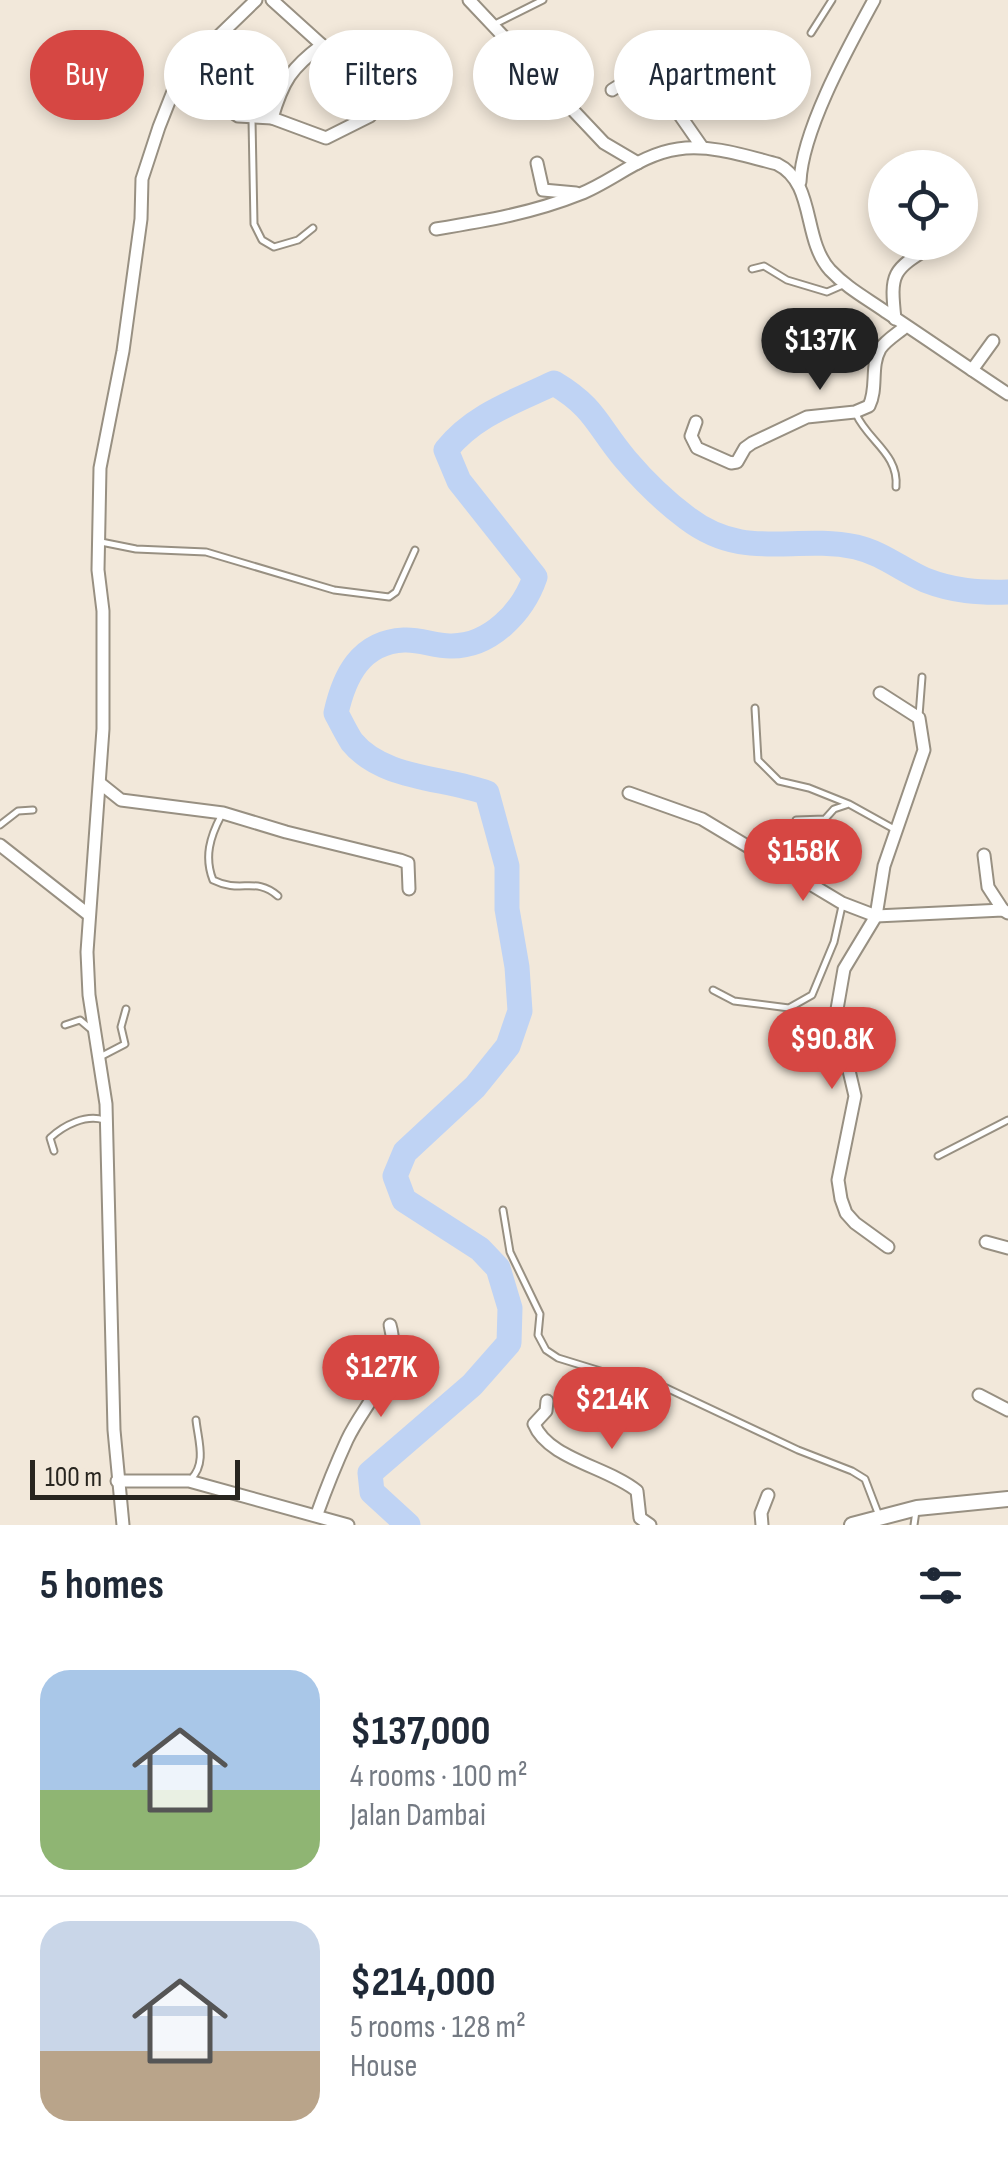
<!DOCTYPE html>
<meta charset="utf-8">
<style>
body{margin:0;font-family:"Sofia Sans Condensed",sans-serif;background:#f6f6f7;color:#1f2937;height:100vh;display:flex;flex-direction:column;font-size:38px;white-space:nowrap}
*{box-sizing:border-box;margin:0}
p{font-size:32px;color:#747a83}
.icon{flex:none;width:55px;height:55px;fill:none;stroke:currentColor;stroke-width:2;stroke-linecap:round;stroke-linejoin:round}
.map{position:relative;height:1525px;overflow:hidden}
.details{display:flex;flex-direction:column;background:#fff;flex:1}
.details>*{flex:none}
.guide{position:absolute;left:30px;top:30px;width:950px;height:90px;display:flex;gap:20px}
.buttons{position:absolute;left:868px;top:150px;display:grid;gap:20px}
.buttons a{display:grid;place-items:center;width:110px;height:110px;border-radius:50%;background:#fff;box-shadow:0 5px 15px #0003;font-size:50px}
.scale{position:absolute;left:30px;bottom:25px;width:210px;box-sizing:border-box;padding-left:10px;border:5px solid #28251f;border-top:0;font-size:28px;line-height:35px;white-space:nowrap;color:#28251f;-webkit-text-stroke:8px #f2e8da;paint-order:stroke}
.price{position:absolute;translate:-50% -85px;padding:0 22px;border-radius:35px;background:#d64743;color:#fff;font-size:32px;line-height:65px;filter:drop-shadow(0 2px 5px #0008)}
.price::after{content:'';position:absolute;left:50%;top:60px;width:30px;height:22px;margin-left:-15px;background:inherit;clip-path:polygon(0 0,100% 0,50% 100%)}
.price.selected{background:#222;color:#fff}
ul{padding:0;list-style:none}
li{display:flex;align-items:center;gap:30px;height:250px;padding:0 40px}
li+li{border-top:2px solid #e0e1e3}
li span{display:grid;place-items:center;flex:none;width:280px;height:200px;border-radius:30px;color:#555}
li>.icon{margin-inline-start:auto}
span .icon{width:120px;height:120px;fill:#fffc;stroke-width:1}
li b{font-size:42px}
h2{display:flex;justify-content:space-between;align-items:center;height:120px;padding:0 40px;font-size:42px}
.tag{padding:0 35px;border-radius:45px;background:#fff;box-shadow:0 5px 15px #0003;font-size:35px;line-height:90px}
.tag.selected{background:#d64743;color:#fff}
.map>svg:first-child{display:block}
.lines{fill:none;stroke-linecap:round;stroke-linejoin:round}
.river{stroke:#bfd3f4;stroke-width:25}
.service-casing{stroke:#989082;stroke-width:9}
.minor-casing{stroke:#989082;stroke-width:15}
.tertiary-casing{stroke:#989082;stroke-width:18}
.service{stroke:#fff;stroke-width:5}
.minor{stroke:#fff;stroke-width:11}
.tertiary{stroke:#fff;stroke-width:14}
</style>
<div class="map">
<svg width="1008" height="1525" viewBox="0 0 1008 1525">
<rect width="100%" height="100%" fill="#f2e8da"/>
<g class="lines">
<path class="river" d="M408 1525 372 1492 370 1473 472 1385 509 1343 510 1308 498 1268 480 1249 404 1200 395 1176 405 1152 475 1087 508 1046 520 1011 517 967 507 909V866L487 793C445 777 383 780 352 742 346 733 341 722 336 713 344 677 360 642 404 640 419 639 435 646 450 646 490 647 523 612 535 577L459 481 446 450C474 415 514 402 554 383 596 408 597 426 626 460 643 480 667 503 687 518 745 562 793 534 856 547 882 553 902 570 925 580 953 591 979 593 1008 592"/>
<defs>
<g id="service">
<path d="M495 24 543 0"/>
<path d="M811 33 832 0"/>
<path d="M252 120 254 224 262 240 274 247 298 240 313 228"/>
<path d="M752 269 764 266 787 280 827 292 843 285"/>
<path d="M856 414C868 441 899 454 896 487"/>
<path d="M101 542 136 549 206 552 334 590 389 597 396 592 415 550"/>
<path d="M755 708 758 760 779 781 809 788 849 804 894 829"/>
<path d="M919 716 922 677"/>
<path d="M221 816C210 837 204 857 213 880 241 894 255 876 278 896"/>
<path d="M796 820 825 819 834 809 846 805"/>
<path d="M0 825 18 811 33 810"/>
<path d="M713 990 734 1001 789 1008 812 995 834 942 842 906"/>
<path d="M65 1025 80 1020 93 1031"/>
<path d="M100 1057 125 1044 121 1027 126 1009"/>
<path d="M54 1151 50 1138C64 1125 86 1114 104 1120"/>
<path d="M938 1156 1008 1120"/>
<path d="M503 1210 510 1252 540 1314 538 1335 546 1350 558 1358 610 1374 624 1382 643 1380 660 1385 798 1450 852 1471 865 1479 878 1513"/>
<path d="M191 1479C207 1463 198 1440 196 1420"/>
<path d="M914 1525 916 1511"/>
</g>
<g id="minor">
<path d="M469 0 604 143 638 163"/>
<path d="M219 37 225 103 229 110 238 116 272 118 326 138 370 116 384 101 272 0"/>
<path d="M612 90 647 68 702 147"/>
<path d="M272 118C283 81 291 68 322 45"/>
<path d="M537 163 543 190 576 193"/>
<path d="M800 182C802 130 849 46 874 0"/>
<path d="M436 229C485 221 533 213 580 194 613 181 641 154 678 149 710 144 746 156 777 164 816 183 802 239 830 270 847 288 866 298 886 312 927 339 967 367 1008 394"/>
<path d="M895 319C890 273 892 270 932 246"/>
<path d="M972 370 993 341"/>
<path d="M696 422 691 436 697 448 731 463 737 462 745 448 752 443 807 417 855 412 869 406C878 388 870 367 880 349 885 341 898 333 905 327"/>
<path d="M880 693 919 718 924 750 884 866 876 916 844 969 836 1015 855 1096 838 1180 841 1199 846 1213 855 1223 888 1247"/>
<path d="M101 784 121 800 223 813 286 832 400 860 408 863 409 889"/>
<path d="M629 793 702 819 842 903 876 916 1003 910 1008 913"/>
<path d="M0 845 89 915"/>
<path d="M984 855 988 887 1003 910"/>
<path d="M986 1242 1008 1248"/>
<path d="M979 1395 1008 1410"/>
<path d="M547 1401 546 1411 534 1424C548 1459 608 1467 637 1491L640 1518 650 1525"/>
<path d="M117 1481H189L348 1525"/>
<path d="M317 1514C326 1489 336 1464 347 1440 364 1403 403 1370 390 1325"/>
<path d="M123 1525 114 1430 106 1104 89 995 87 952 103 729V611L98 570 100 468 123 351 141 219 142 179 159 127 174 89 196 58 256 0"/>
<path d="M762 1525 761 1513 768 1495"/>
</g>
<path id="tertiary" d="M852 1525 917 1508 1008 1499"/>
</defs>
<use href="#service" class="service-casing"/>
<use href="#minor" class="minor-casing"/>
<use href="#tertiary" class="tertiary-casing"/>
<use href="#service" class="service"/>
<use href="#minor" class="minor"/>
<use href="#tertiary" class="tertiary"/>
</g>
</svg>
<div class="buttons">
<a><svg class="icon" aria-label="locate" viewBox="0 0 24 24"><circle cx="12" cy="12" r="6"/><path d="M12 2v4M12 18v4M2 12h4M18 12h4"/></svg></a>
</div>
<div class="scale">100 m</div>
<b class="price selected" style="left:820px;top:393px">$137K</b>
<b class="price" style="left:803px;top:904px">$158K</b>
<b class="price" style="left:832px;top:1092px">$90.8K</b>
<b class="price" style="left:381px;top:1420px">$127K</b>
<b class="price" style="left:612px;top:1452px">$214K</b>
<div class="guide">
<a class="tag selected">Buy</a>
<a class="tag">Rent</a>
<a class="tag">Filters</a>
<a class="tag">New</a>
<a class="tag">Apartment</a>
</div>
</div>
<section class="details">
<h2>5 homes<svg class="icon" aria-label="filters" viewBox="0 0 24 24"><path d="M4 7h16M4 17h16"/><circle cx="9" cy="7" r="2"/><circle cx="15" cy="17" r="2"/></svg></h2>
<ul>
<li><span style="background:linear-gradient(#a9c7e8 60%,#8fb573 0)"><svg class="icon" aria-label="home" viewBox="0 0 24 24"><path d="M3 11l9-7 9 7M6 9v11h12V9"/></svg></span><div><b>$137,000</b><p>4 rooms · 100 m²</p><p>Jalan Dambai</p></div></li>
<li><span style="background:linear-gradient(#c9d6e8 65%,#b9a48a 0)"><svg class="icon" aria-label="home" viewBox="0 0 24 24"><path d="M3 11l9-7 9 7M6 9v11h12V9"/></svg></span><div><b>$214,000</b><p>5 rooms · 128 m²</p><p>House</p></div></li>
</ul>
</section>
